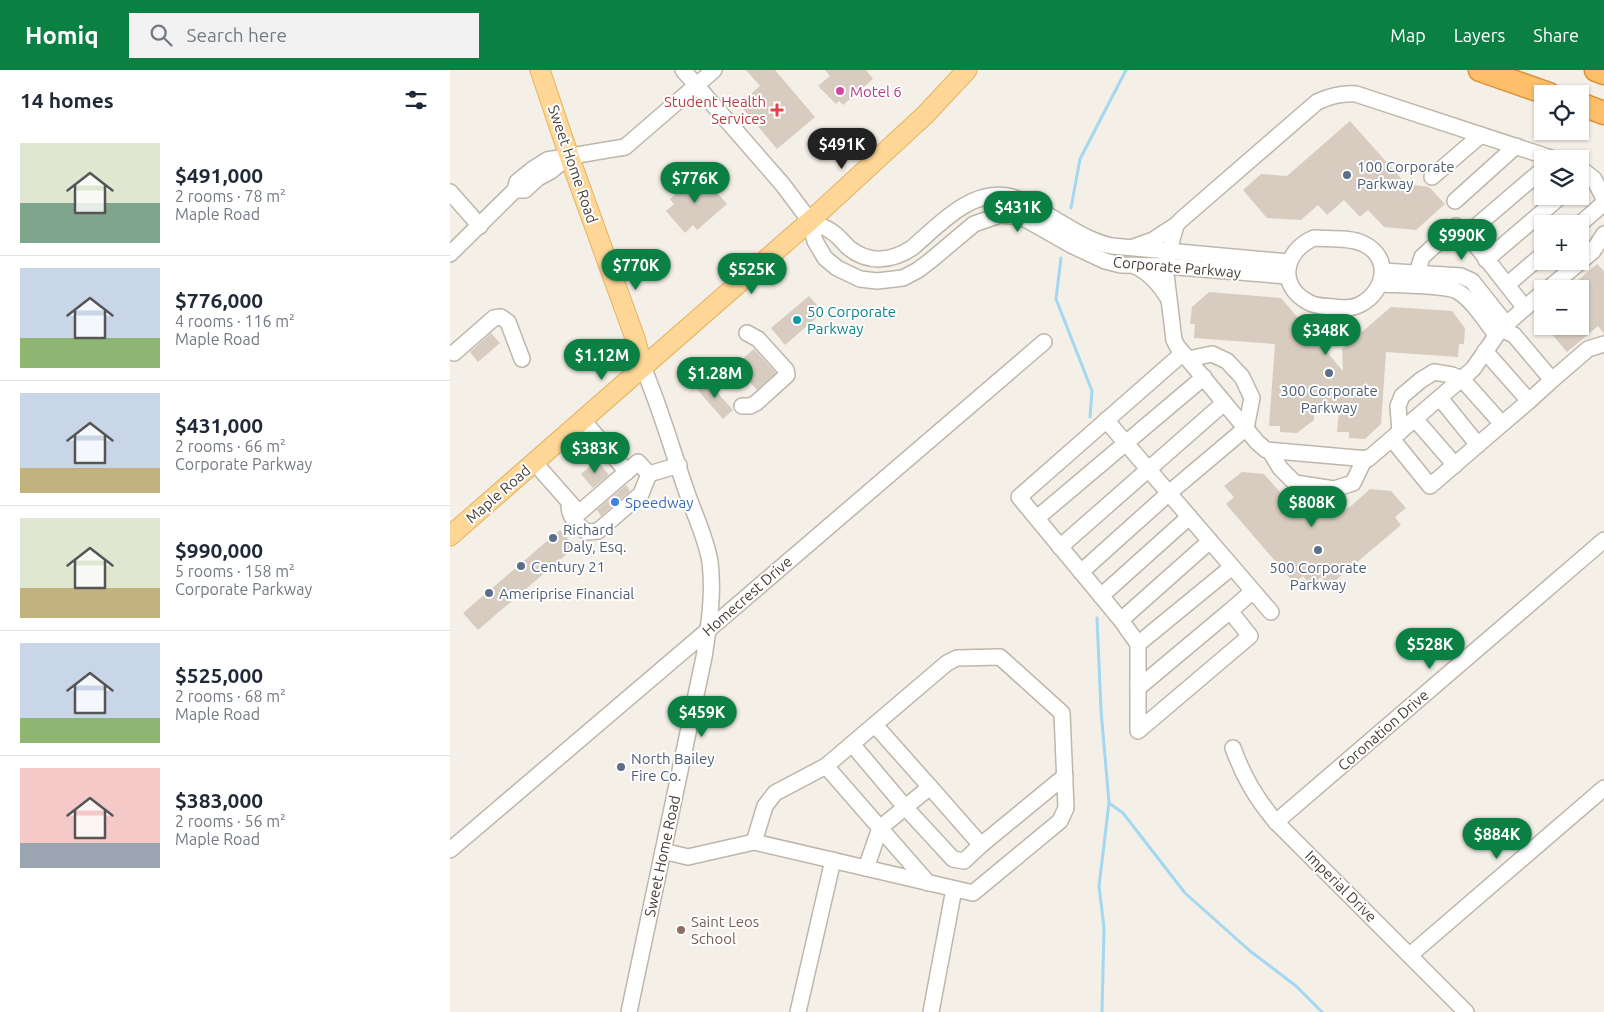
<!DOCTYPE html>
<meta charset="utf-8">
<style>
body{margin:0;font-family:Ubuntu,sans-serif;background:#f2f2f3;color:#1f2937;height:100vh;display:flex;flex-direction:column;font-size:19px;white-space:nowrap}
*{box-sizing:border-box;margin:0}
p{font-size:16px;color:#747a83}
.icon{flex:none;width:28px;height:28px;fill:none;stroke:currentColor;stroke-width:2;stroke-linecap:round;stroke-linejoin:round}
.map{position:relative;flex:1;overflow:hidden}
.sheet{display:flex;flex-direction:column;background:#fff;width:450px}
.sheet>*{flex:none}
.tools{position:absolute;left:1084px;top:15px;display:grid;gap:10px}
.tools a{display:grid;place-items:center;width:55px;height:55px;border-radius:0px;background:#fff;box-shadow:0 1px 4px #0004;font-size:25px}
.price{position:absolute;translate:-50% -42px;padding:0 11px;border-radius:18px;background:#0b8043;color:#fff;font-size:16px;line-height:32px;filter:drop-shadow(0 1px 2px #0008)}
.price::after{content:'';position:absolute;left:50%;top:30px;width:15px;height:11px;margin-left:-8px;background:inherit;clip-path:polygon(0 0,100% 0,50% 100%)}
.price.on{background:#222;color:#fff}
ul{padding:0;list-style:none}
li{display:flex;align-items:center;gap:15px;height:125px;padding:0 20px}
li+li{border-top:1px solid #e0e1e3}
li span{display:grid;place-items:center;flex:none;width:140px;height:100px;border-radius:0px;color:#555}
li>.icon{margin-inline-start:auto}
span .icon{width:60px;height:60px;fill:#fffc;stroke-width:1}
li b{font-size:21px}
h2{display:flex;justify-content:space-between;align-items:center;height:60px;padding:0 20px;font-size:21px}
header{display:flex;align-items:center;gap:30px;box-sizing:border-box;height:70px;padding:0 25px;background:#0b8043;color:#fff}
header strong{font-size:24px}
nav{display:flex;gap:28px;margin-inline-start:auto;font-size:18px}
.search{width:350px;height:45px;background:#f2f2f3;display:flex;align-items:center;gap:12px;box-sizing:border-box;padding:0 18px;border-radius:0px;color:#747a83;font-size:19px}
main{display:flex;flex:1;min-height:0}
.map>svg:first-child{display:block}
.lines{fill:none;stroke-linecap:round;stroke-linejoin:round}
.stream{stroke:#a4d7f0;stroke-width:3}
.building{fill:#d8ccc0}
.minor-casing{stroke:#bfb6aa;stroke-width:18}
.major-casing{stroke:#e3b365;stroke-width:21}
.highway-casing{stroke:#dd9238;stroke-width:25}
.minor{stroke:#fff;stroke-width:15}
.major{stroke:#fed796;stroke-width:19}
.highway{stroke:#fdbf69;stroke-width:22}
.hotel-dot{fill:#d1479c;stroke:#fff;stroke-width:2}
.health-dot{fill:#e0444e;stroke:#fff;stroke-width:2}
.service-dot{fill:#5c6f8a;stroke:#fff;stroke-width:2}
.culture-dot{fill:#0f9aa8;stroke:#fff;stroke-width:2}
.shop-dot{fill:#3f7fe0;stroke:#fff;stroke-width:2}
.education-dot{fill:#8d6e63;stroke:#fff;stroke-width:2}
.labels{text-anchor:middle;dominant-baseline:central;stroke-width:4;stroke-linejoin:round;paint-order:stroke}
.hotel-label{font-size:15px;fill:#b23c85;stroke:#fff;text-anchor:start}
.health-label{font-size:15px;fill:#be3a42;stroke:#fff;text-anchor:end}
.street-label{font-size:15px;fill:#473f36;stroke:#fff}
.service-label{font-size:15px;fill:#4e5e75;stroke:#fff;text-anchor:start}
.culture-label{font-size:15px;fill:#0d838f;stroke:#fff;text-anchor:start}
.shop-label{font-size:15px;fill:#366cbe;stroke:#fff;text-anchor:start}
.education-label{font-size:15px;fill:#785e54;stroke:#fff;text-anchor:start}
</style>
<header>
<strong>Homiq</strong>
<div class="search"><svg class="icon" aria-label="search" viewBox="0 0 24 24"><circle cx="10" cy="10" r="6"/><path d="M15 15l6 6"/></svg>Search here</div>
<nav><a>Map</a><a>Layers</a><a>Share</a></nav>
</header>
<main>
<section class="sheet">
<h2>14 homes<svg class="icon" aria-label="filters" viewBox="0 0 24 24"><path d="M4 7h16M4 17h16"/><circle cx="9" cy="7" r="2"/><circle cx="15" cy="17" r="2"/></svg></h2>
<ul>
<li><span style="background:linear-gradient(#dfe7d0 60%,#7fa58c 0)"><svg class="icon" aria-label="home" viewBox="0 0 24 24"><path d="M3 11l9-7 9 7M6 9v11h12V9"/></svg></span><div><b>$491,000</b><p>2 rooms · 78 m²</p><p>Maple Road</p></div></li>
<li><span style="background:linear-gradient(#c9d6e8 70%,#8fb573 0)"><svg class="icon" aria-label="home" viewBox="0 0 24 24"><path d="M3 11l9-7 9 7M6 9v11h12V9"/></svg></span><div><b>$776,000</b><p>4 rooms · 116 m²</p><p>Maple Road</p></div></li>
<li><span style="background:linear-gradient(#c9d6e8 75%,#c2b280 0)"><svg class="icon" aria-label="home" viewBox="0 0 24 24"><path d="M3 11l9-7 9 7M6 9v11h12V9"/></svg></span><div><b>$431,000</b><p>2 rooms · 66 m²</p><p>Corporate Parkway</p></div></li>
<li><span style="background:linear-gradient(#dfe7d0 70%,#c2b280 0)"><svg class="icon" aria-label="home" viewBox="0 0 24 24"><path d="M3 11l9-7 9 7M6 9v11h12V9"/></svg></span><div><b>$990,000</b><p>5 rooms · 158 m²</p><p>Corporate Parkway</p></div></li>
<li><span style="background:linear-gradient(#c9d6e8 75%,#8fb573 0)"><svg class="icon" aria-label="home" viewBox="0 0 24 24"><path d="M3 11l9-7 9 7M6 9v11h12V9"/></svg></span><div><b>$525,000</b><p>2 rooms · 68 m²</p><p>Maple Road</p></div></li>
<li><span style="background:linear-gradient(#f6c9c9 75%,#9aa5b1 0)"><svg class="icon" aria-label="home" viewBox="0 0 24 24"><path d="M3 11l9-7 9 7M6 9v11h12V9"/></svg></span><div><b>$383,000</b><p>2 rooms · 56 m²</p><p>Maple Road</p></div></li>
</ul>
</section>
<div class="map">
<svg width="1154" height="942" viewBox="0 0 1154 942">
<rect width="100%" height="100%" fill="#f4efe7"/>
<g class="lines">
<g class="stream">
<path d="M621 138 630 89 676 0"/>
<path d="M611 188 606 229 642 321 640 347"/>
<path d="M647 548 651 640 659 733 649 816 654 858 652 942"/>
<path d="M659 733 673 743 735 823 800 881 846 916 872 942"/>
</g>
</g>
<g class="building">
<path d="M296 0H325L365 47 327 79 289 34 310 16Z"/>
<path d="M375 0H416L423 9 393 35 389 31 386 34 368 16 380 6Z"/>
<path d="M900 51 956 114 979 117 995 134 966 160 934 157 918 140 910 147 894 130 877 145 868 135 851 150 817 148 793 120 811 104 837 106Z"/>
<path d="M250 103 277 134 247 160 243 155 235 163 216 141 224 134 220 129Z"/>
<path d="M1147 194 1154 201V263L1148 256 1117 282 1095 256H1130V219H1118Z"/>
<path d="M759 222 831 228 893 301 892 279 941 237 1002 241 1015 258 1014 274H1009L1008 287 936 282 931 354 915 369 899 368V362H887L889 341H864V350L847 363 830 362V356H819L825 274 744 268 745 254H740L742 237Z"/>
<path d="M359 226 373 242 335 275 321 258Z"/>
<path d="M41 263 50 273 28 292 20 282Z"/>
<path d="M304 279 326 303 307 320 285 295Z"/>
<path d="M256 310 283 340 273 349 246 318Z"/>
<path d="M147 390 159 405 143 418 131 404Z"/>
<path d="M792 402 814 404 842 436 854 443 868 446 885 444 900 437 920 419 941 421 956 438 945 447 951 455 879 516 871 507 861 516 853 506 844 513 776 434 784 427 774 416Z"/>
<path d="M176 415 180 421 151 446 147 440Z"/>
<path d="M110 460 125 477 28 560 13 543Z"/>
</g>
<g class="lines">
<defs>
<g id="minor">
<path d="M233 0 333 115 360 151 365 171 375 188 387 198 410 209 427 211 453 208 468 200 480 191 524 154 550 145 562 146 575 149 621 175 655 191 671 195 715 196 837 206"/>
<path d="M1130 98 1144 109 1154 129"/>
<path d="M982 107 1031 65"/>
<path d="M65 120H75L88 108 101 101 118 87"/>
<path d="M0 122 30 156"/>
<path d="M1005 131 1066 76"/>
<path d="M360 151C367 155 376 157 382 162 389 166 393 173 399 178 419 194 442 191 462 178 488 156 519 120 557 126 575 129 591 141 606 150 624 160 641 172 662 176L839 192"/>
<path d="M1130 154 1154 133"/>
<path d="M864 168C879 169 900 167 914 174 942 188 935 221 911 234 902 239 894 238 884 237 876 236 866 237 858 232 827 215 834 181 864 168Z"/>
<path d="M686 176 703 170 726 155"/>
<path d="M0 184 65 120 67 112 83 99 97 90 175 77 264 0"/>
<path d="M1036 190 1111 126"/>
<path d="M685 196C699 202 710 215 718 228"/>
<path d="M933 201 1011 206 1022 211 1056 254"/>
<path d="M967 213V203L972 187 1006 156"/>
<path d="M930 214C947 215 995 215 1007 221 1022 229 1036 252 1046 265"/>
<path d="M1057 215 1092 185"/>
<path d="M1098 219 1143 181 1154 164"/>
<path d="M1092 223 1051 259 1023 299 918 389 816 380 807 372 727 276 724 270 715 196 726 155 732 149 867 32C880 26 891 23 906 24L1104 89"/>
<path d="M1075 238 1017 164 1092 100"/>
<path d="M1051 259 1064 265 1102 310 1079 331"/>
<path d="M1035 281 1079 331 1052 354"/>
<path d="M4 283 44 248 51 247 58 252 72 289"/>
<path d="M733 283 569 427 671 550 688 574V661L800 566 780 541 803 521 821 542"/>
<path d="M1102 310 1138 279 1154 274"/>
<path d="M990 328 1028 375"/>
<path d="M292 336H300L306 333 337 305 336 300 308 269 297 263"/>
<path d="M965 349 1005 395"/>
<path d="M133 350 177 402"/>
<path d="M656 350 803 521"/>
<path d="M942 369 980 416 1052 354 1012 309 1002 305 984 302 971 310 952 326 948 336 950 362"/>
<path d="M820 381 830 398 845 413 884 419 903 413 915 388"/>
<path d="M84 392 129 443 188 392 199 404"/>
<path d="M199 404 229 395"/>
<path d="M119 437C120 448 128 456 137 462L148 461 191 424 199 404"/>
<path d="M587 448 754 307"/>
<path d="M610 477 774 333"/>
<path d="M631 502 719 423 796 358 802 328 792 307 777 291 762 284 738 289"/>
<path d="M651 526 739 447"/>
<path d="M671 550 760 471"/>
<path d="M688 574 782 497"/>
<path d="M688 618 780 541"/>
<path d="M425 655 480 717 430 758 478 813"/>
<path d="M402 674 455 737 503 789 514 791 531 775"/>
<path d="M783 678C794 708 806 728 826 752L1016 942"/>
<path d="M376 696 430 758 416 798"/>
<path d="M480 717 531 775 615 706"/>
<path d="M826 752 1154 470"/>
<path d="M0 780C199 612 396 441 594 272"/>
<path d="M213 781 238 787 304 772 523 823 610 751 616 738 612 643 550 587 507 588 497 593 376 696 325 723 315 736 304 772"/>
<path d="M960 885 1154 718"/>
<path d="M179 942 254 587C259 555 264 524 260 492 256 467 244 444 236 420 222 379 210 337 193 297"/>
<path d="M348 942 383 790"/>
<path d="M481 942 504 819"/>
</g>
<g id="major">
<path d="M90 0 119 86 185 268 193 297"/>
<path d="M0 466 360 151 475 45 517 0"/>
</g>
<g id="highway">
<path d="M1030 0 1099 24"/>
<path d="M1146 0 1154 3"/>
<path d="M1130 34 1154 43"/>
</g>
</defs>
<use href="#minor" class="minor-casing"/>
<use href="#major" class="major-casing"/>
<use href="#highway" class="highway-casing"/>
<use href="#minor" class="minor"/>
<use href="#major" class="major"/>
<use href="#highway" class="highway"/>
</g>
<circle class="hotel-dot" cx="390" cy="21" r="5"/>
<path class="health-dot" d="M324.5 32.5h5v5h5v5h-5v5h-5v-5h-5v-5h5z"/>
<g class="service-dot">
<circle cx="897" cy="105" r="5"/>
<circle cx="879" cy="303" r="5"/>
<circle cx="103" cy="468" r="5"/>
<circle cx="868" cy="480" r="5"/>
<circle cx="71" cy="496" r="5"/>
<circle cx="39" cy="523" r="5"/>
<circle cx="171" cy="697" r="5"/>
</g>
<circle class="culture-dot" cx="347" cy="250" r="5"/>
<circle class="shop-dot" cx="165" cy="432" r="5"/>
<circle class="education-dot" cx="231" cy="860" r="5"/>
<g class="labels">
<g class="hotel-label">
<text x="400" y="21">Motel 6</text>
</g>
<g class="health-label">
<text x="316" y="31">Student Health<tspan x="316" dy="17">Services</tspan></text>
</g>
<g class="street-label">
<text transform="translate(123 94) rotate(71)">Sweet Home Road</text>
<text transform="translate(727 197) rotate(5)">Corporate Parkway</text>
<text transform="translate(48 424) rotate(-41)">Maple Road</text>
<text transform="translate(297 526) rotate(-41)">Homecrest Drive</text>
<text transform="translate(933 660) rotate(-41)">Coronation Drive</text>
<text transform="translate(212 786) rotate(-78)">Sweet Home Road</text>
<text transform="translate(891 816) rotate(45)">Imperial Drive</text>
</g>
<g class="service-label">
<text x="907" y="96">100 Corporate<tspan x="907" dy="17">Parkway</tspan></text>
<text x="879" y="320" text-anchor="middle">300 Corporate<tspan x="879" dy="17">Parkway</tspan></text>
<text x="113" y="459">Richard<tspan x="113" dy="17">Daly, Esq.</tspan></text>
<text x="81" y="496">Century 21</text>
<text x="868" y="497" text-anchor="middle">500 Corporate<tspan x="868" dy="17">Parkway</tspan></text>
<text x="49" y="523">Ameriprise Financial</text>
<text x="181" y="688">North Bailey<tspan x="181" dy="17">Fire Co.</tspan></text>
</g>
<g class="culture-label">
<text x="357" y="241">50 Corporate<tspan x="357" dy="17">Parkway</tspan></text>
</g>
<g class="shop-label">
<text x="175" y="432">Speedway</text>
</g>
<g class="education-label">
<text x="241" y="851">Saint Leos<tspan x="241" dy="17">School</tspan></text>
</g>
</g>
</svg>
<div class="tools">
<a><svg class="icon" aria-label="locate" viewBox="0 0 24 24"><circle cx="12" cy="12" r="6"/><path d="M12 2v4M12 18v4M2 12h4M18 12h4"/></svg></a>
<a><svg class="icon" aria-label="layers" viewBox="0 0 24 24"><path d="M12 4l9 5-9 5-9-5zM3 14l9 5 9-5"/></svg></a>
<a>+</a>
<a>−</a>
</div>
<b class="price on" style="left:392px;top:100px">$491K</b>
<b class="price" style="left:245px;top:134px">$776K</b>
<b class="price" style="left:568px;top:163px">$431K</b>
<b class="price" style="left:1012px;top:191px">$990K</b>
<b class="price" style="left:186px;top:221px">$770K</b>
<b class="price" style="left:302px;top:225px">$525K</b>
<b class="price" style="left:876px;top:286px">$348K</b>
<b class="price" style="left:152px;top:311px">$1.12M</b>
<b class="price" style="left:265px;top:329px">$1.28M</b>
<b class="price" style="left:145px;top:404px">$383K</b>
<b class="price" style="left:862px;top:458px">$808K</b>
<b class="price" style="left:980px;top:600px">$528K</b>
<b class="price" style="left:252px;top:668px">$459K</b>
<b class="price" style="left:1047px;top:790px">$884K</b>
</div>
</main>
